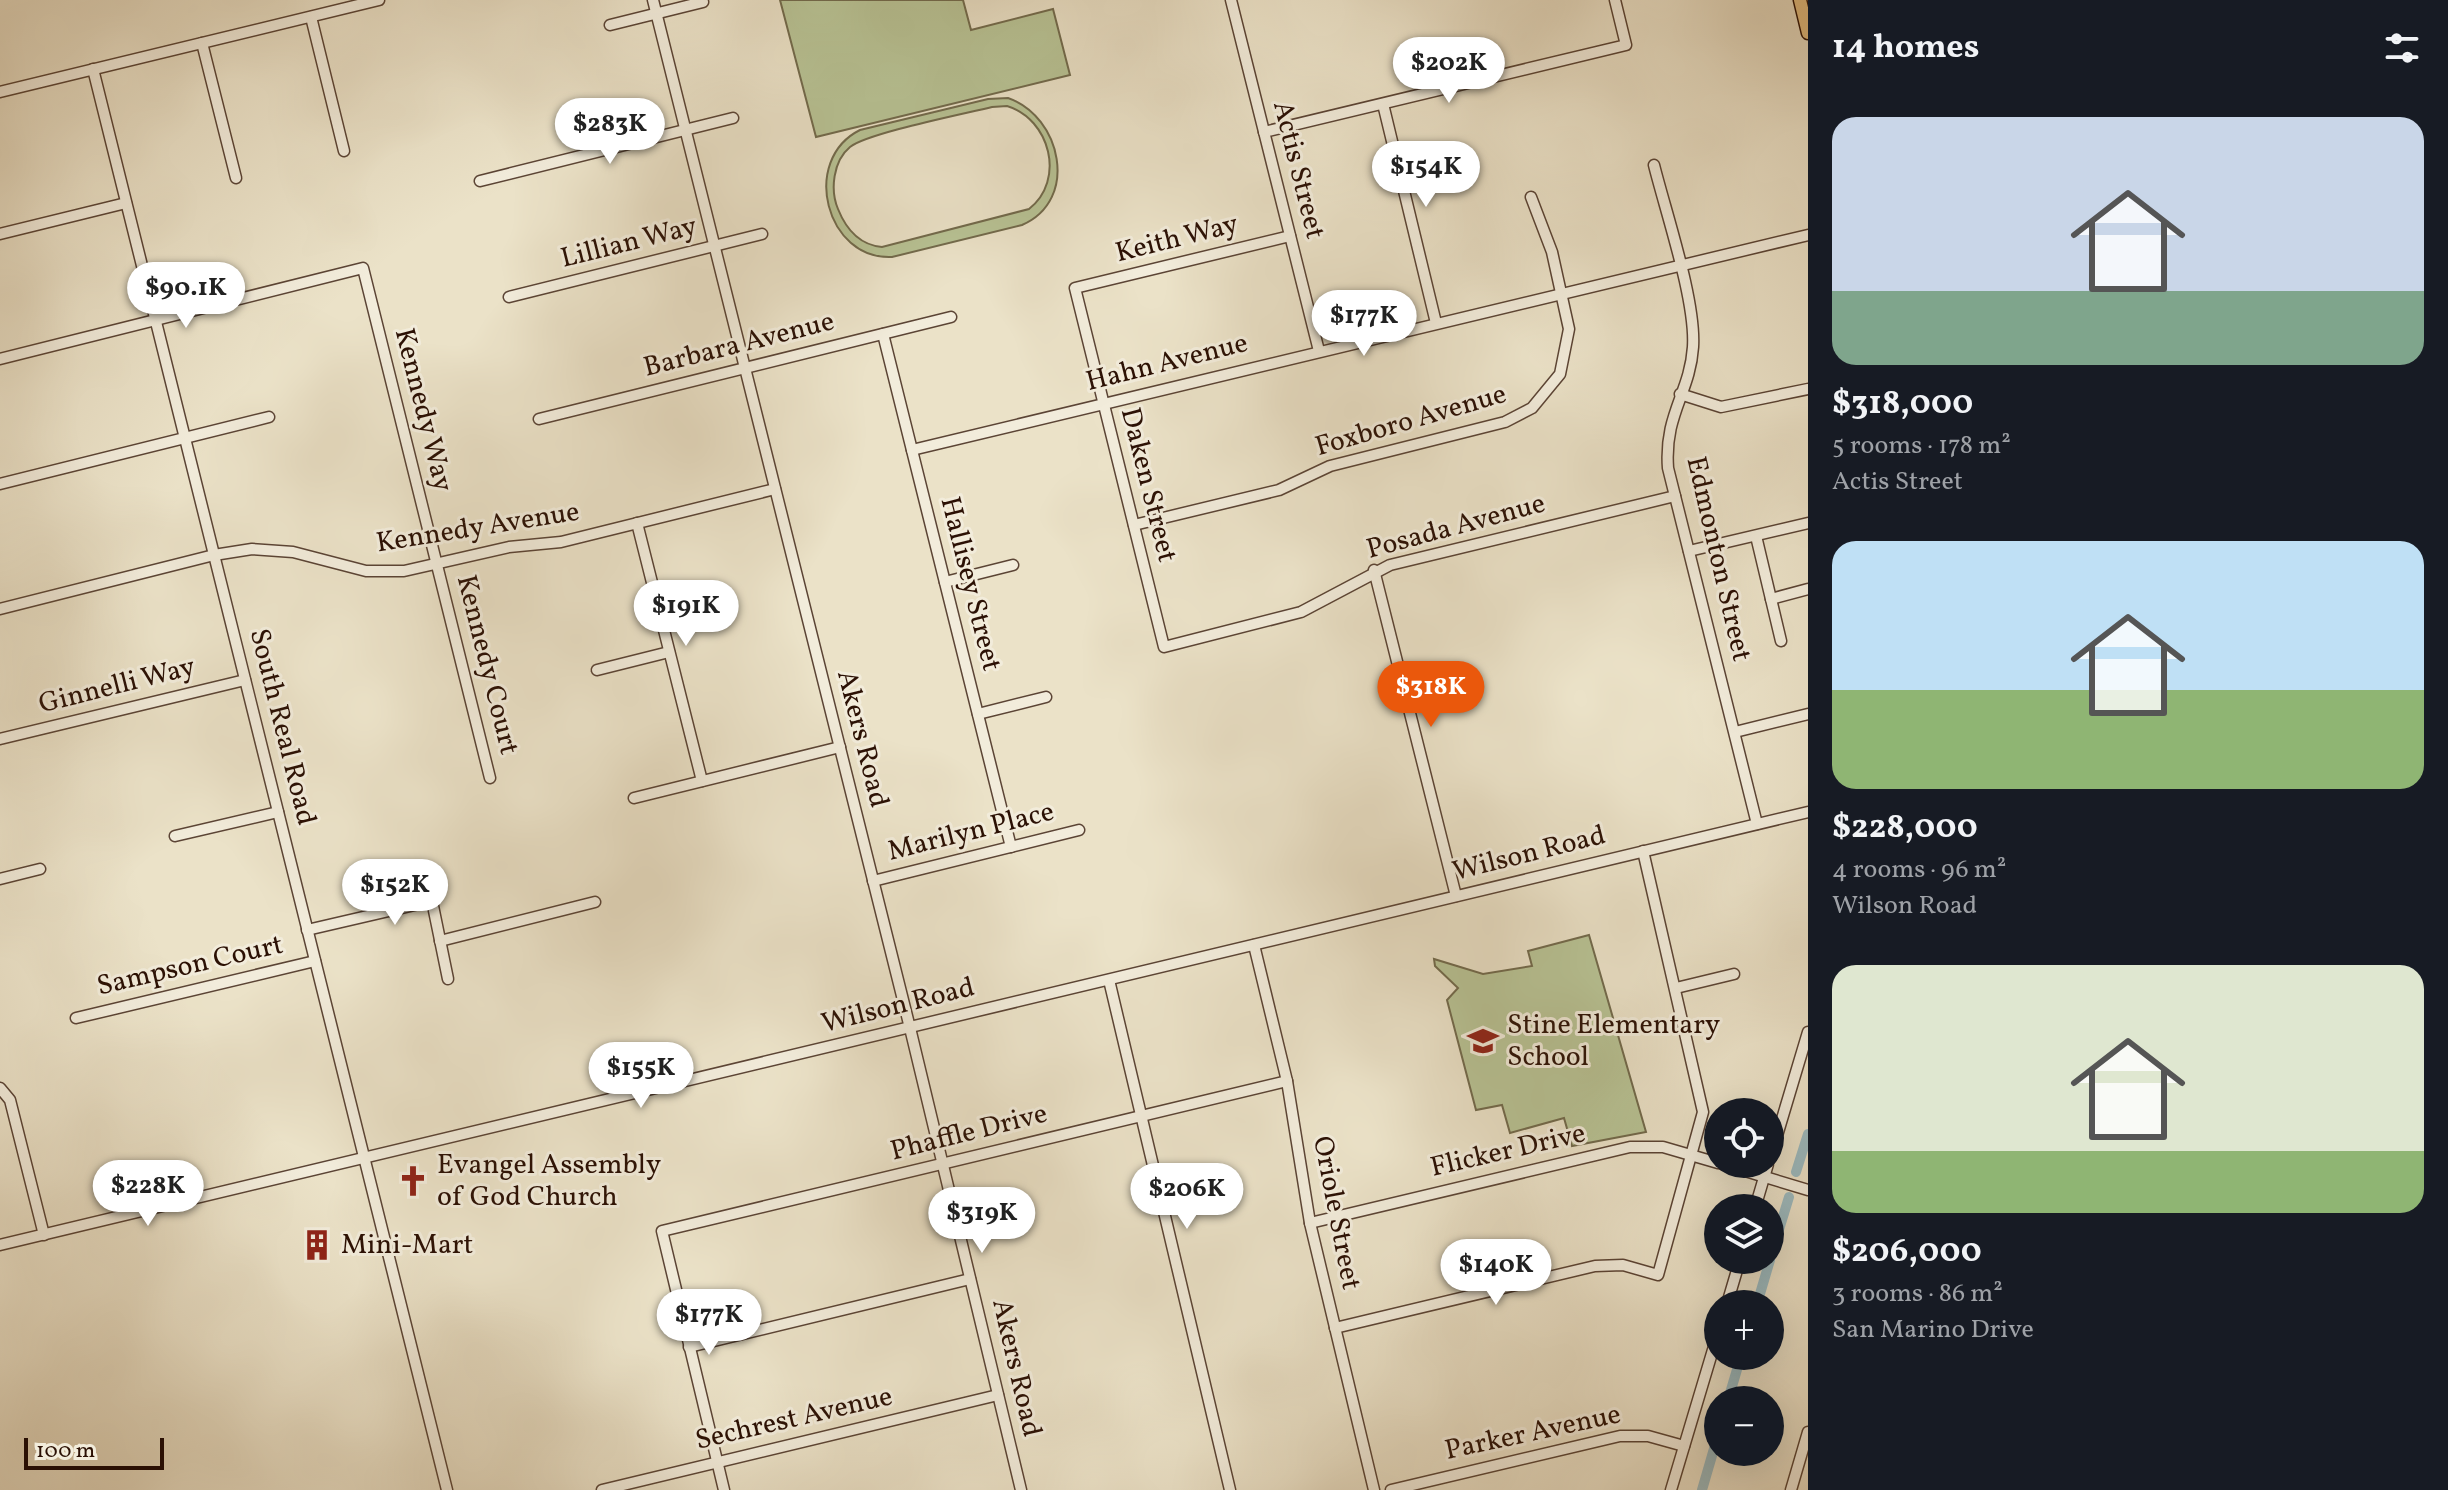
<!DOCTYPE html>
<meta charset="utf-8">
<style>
body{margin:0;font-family:Vollkorn,serif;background:#242831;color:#f1f3f6;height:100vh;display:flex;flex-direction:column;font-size:30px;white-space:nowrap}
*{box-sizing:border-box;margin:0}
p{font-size:26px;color:#9ea1a6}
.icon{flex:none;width:44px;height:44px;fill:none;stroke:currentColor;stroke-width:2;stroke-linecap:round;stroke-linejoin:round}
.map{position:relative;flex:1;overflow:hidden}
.details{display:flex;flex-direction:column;background:#171b24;width:640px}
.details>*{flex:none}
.buttons{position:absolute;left:1704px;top:1098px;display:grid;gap:16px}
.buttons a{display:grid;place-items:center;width:80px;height:80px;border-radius:50%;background:#171b24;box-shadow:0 8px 32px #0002;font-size:40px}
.scale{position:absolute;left:24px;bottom:20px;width:140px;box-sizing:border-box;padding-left:8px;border:4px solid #2b1004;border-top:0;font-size:22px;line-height:28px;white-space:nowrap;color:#2b1004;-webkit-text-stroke:6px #f2ecdb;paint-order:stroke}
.price{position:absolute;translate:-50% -68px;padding:0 18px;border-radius:28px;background:#fff;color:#222;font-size:26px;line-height:52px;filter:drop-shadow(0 2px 4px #0008)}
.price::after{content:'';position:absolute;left:50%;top:48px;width:24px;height:18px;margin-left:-12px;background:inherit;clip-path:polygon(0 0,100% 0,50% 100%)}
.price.on{background:#ea580c;color:#fff}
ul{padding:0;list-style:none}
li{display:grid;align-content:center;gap:16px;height:424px;padding:0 24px}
li span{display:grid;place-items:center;height:248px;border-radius:24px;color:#555}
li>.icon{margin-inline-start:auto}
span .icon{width:144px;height:144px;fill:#fffc;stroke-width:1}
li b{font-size:34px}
h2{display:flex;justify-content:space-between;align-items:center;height:96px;padding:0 24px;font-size:34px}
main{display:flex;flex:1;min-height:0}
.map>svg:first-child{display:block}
.pitch{fill:#b8c395;stroke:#726a4c;stroke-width:2;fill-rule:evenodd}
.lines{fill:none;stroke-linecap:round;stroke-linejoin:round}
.canal{stroke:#9dbbc0;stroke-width:10}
.minor-casing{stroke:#5b4435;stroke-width:13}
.major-casing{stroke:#2b1004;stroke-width:15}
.minor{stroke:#f2ecdb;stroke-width:10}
.major{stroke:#e6c184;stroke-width:12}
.labels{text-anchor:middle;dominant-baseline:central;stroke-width:6;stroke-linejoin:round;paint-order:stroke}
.street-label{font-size:28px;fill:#2b1004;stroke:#f2ecdb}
.poi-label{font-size:28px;fill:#2b1004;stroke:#f2ecdb;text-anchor:start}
</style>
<main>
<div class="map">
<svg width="1808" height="1490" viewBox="0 0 1808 1490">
<rect width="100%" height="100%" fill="#ebe2c8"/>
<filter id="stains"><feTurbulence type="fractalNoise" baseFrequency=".0025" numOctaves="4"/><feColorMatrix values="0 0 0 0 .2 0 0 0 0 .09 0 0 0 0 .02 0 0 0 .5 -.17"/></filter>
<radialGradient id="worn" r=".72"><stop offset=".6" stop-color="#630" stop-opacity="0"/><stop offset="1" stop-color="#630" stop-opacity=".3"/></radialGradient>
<g class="pitch">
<path d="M780 0H963L971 30 1053 9 1070 75 816 137Z"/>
<path d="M1008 98C1061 116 1080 200 1022 225L892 257C826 260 800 160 860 130L988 99ZM1007 106C1050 119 1066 180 1029 209L882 247C860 245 846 229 838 209 830 190 833 161 850 147 868 133 964 114 992 107Z"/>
<path d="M1589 935 1646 1132 1572 1146 1564 1118 1510 1133 1502 1105 1476 1110 1447 1000 1458 988 1435 966 1434 959 1483 974 1532 966 1528 951Z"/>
</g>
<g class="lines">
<g class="canal">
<path d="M1796 1172 1808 1134"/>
<path d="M1770 1259 1789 1197"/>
<path d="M1757 1304 1770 1260"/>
<path d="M1728 1400 1741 1356"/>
<path d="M1702 1490 1718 1435"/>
</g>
<defs>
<g id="minor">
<path d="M653 0 910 1028 1021 1490"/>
<path d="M1231 0 1319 351"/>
<path d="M311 17 344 151"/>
<path d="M610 25 703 2"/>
<path d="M202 43 236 178"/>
<path d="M93 69 447 1490"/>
<path d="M0 92 379 0"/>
<path d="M1383 104 1436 323"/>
<path d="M1264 132 1626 45 1615 0"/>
<path d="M1654 165C1666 213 1696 301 1693 347 1690 393 1664 414 1668 468L1757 824"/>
<path d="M480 181 733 118"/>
<path d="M0 234 126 203"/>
<path d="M1290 236 1075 288 1164 647 1301 612 1390 565 1675 496"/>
<path d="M509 297 762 234"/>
<path d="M883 334 1011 847"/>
<path d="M0 359 363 268 490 778"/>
<path d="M1680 394 1721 407 1808 389"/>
<path d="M539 419 951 317"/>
<path d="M912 450 1808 235"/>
<path d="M0 484 269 417"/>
<path d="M637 523 702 781"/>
<path d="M1134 525 1279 490 1330 466 1505 422 1532 408 1560 374 1569 329 1552 252 1531 197"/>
<path d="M1756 536 1781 641"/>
<path d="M1689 551 1808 523"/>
<path d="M1374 570 1456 896"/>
<path d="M945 582 1013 565"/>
<path d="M1771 599 1808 589"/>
<path d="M0 609 214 555 252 549 293 552 366 571H404L509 547 561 542 775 489"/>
<path d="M597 670 669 652"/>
<path d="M978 714 1046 697"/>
<path d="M1735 732 1808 714"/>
<path d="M0 739 245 680"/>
<path d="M634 798 840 747"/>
<path d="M175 836 278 812"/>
<path d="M0 879 40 869"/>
<path d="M873 881 1079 830"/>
<path d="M307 930 432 901 448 979"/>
<path d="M440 941 595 902"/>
<path d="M1254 945 1287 1081 1310 1223 1374 1490"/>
<path d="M1109 980 1230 1490"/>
<path d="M1676 988 1734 974"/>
<path d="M76 1018 315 961"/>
<path d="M0 1088 10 1100 44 1235"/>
<path d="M1770 1159 1808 1032"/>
<path d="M1722 1164 1808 1190"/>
<path d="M1755 1208 1768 1164"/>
<path d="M1310 1223 1630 1147H1663L1718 1163"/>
<path d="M0 1245 1808 812"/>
<path d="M1727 1304 1740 1260"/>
<path d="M1335 1328 1595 1266 1623 1265 1658 1275 1703 1112 1643 851"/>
<path d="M689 1347 970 1279"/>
<path d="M602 1490 998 1395"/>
<path d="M724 1490 662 1231 1287 1081"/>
<path d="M1391 1490 1620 1436H1648L1684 1446"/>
<path d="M1671 1490 1718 1333"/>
<path d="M1791 1490 1808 1432"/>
</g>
<path id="major" d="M1800 0 1808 33"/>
</defs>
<use href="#minor" class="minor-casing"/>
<use href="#major" class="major-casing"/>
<use href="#minor" class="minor"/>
<use href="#major" class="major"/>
</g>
<defs>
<symbol id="school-bare" viewBox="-9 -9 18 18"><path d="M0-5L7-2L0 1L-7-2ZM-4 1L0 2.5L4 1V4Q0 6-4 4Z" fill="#8f2418" stroke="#f2ecdb" stroke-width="2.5" paint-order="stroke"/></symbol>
<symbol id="church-bare" viewBox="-9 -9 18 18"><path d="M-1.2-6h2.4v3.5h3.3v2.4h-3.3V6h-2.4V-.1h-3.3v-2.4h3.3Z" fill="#8f2418" stroke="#f2ecdb" stroke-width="2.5" paint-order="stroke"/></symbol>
<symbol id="building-bare" viewBox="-9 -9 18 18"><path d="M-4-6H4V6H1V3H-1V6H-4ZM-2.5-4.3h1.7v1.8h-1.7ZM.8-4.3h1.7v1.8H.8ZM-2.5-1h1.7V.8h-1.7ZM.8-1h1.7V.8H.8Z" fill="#8f2418" stroke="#f2ecdb" stroke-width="2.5" paint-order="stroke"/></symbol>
</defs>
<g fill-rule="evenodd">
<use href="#school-bare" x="1461" y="1019" width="44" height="44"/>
<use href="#church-bare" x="391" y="1159" width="44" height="44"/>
<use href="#building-bare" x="295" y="1223" width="44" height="44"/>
</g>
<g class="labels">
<g class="street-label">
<text transform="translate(1298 170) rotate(76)">Actis Street</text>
<text transform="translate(1177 239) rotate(-14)">Keith Way</text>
<text transform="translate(629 243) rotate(-14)">Lillian Way</text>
<text transform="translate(739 345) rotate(-14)">Barbara Avenue</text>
<text transform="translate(1167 363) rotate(-14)">Hahn Avenue</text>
<text transform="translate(423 410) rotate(76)">Kennedy Way</text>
<text transform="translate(1411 421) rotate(-16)">Foxboro Avenue</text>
<text transform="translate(1148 485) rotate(76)">Daken Street</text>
<text transform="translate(1456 527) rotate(-15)">Posada Avenue</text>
<text transform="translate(478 528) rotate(-9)">Kennedy Avenue</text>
<text transform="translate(1718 559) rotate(77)">Edmonton Street</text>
<text transform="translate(970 584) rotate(76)">Hallisey Street</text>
<text transform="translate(487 665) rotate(76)">Kennedy Court</text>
<text transform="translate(117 686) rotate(-14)">Ginnelli Way</text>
<text transform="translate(282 727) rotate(76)">South Real Road</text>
<text transform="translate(862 739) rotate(76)">Akers Road</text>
<text transform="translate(971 832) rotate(-14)">Marilyn Place</text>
<text transform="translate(1529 854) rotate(-14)">Wilson Road</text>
<text transform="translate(190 966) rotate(-13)">Sampson Court</text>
<text transform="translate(898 1006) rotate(-14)">Wilson Road</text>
<text transform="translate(969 1133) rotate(-14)">Phaffle Drive</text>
<text transform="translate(1508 1151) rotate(-13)">Flicker Drive</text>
<text transform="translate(1336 1213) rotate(79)">Oriole Street</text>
<text transform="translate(1016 1368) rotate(77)">Akers Road</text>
<text transform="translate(794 1419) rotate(-13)">Sechrest Avenue</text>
<text transform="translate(1533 1433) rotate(-12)">Parker Avenue</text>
</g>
<g class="poi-label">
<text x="1507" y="1025">Stine Elementary<tspan x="1507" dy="32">School</tspan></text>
<text x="437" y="1165">Evangel Assembly<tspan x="437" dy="32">of God Church</tspan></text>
<text x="341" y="1245">Mini-Mart</text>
</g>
</g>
<rect width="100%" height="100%" filter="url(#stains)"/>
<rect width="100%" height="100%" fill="url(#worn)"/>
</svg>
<div class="buttons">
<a><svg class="icon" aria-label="locate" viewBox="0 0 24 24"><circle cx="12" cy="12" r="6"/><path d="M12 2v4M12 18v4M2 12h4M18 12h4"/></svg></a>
<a><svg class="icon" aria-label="layers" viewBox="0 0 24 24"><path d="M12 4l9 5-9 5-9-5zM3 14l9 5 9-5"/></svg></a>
<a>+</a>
<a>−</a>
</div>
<div class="scale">100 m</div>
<b class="price" style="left:1449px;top:105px">$202K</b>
<b class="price" style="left:610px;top:166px">$283K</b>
<b class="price" style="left:1426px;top:209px">$154K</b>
<b class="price" style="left:186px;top:330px">$90.1K</b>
<b class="price" style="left:1364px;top:358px">$177K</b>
<b class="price" style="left:686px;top:648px">$191K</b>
<b class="price on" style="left:1431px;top:729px">$318K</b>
<b class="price" style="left:395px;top:927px">$152K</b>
<b class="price" style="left:641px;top:1110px">$155K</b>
<b class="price" style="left:148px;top:1228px">$228K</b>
<b class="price" style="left:1187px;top:1231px">$206K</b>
<b class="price" style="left:982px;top:1255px">$319K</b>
<b class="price" style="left:1496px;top:1307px">$140K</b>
<b class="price" style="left:709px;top:1357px">$177K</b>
</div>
<section class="details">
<h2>14 homes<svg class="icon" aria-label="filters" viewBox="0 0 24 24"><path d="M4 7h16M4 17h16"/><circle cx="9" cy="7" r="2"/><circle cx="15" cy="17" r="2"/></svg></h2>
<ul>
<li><span style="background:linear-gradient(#c9d6e8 70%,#7fa58c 0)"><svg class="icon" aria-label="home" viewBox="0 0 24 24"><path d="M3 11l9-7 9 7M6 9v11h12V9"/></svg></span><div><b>$318,000</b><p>5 rooms · 178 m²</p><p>Actis Street</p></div></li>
<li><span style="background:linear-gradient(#bfe0f5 60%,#8fb573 0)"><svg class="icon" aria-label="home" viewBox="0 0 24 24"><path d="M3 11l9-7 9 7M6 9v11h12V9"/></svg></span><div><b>$228,000</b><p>4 rooms · 96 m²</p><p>Wilson Road</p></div></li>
<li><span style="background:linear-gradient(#dfe7d0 75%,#8fb573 0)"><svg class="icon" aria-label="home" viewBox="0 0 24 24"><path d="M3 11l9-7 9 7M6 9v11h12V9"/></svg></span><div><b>$206,000</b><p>3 rooms · 86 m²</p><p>San Marino Drive</p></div></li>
</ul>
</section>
</main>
